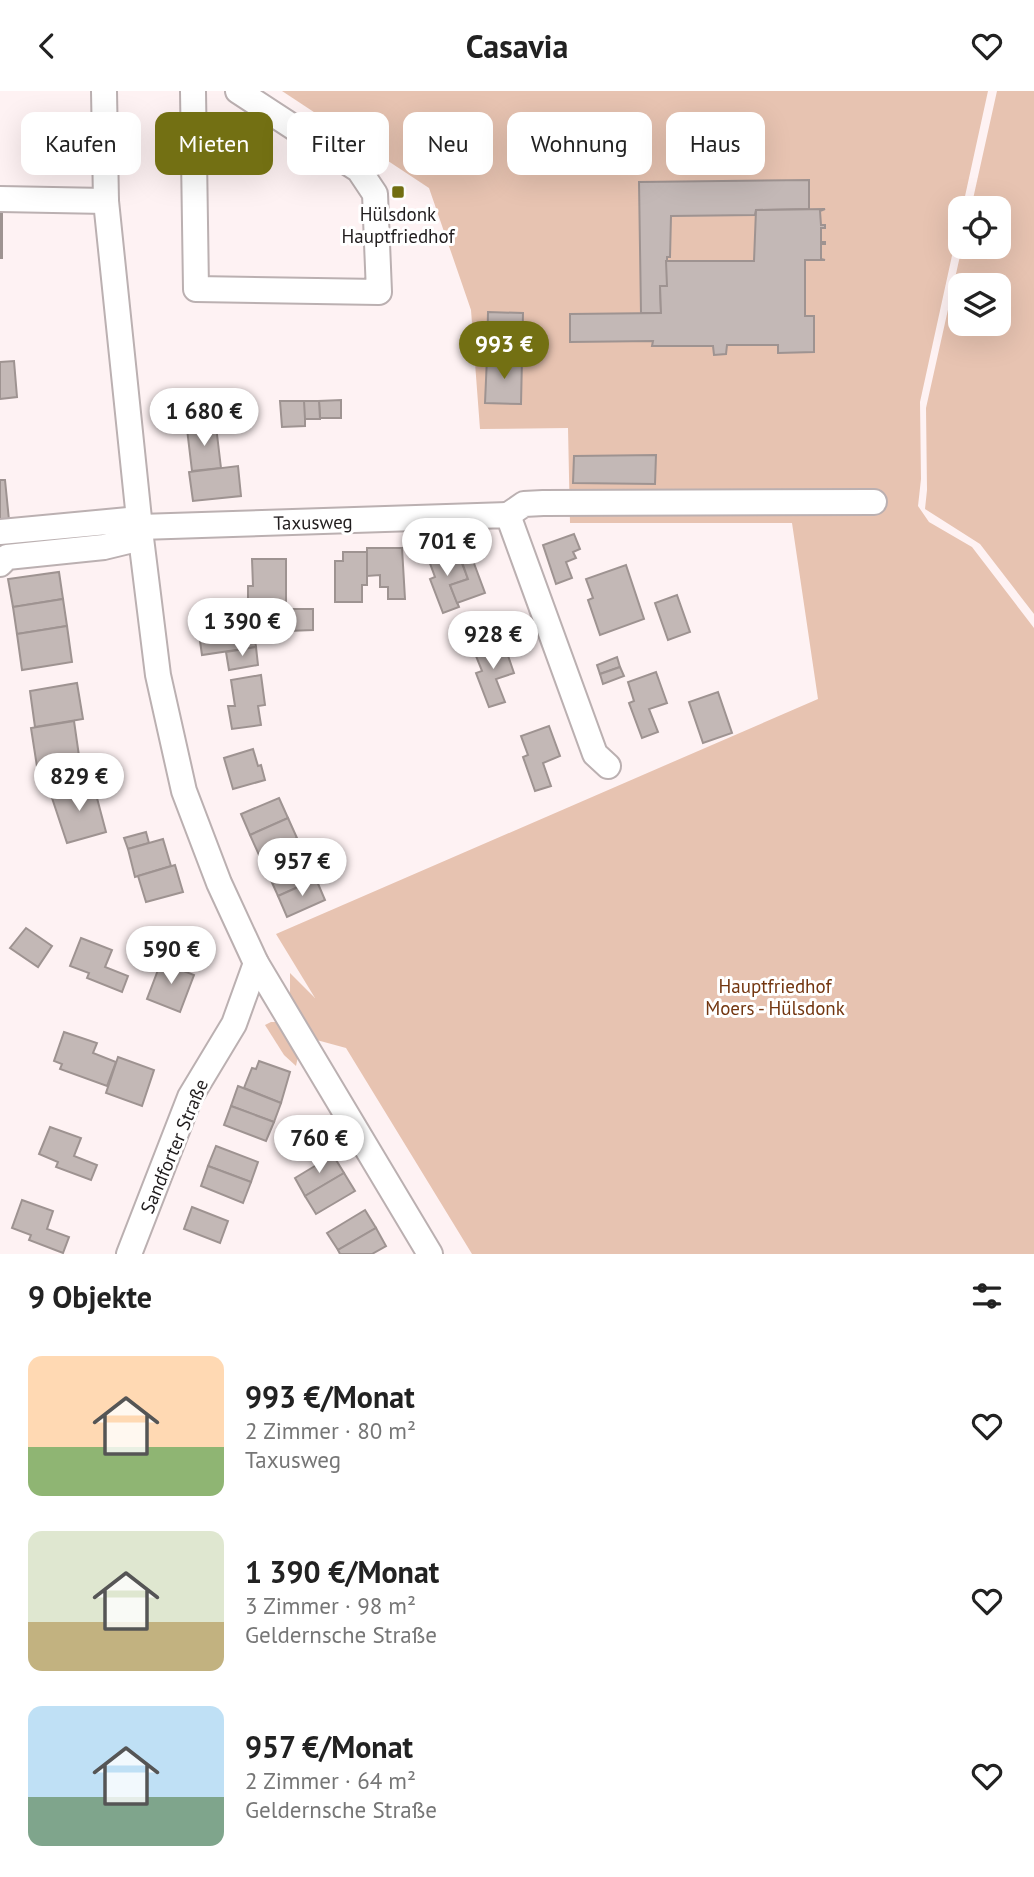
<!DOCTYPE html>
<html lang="de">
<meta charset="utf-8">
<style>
body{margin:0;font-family:"PT Sans",sans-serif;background:#f2f2f2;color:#222;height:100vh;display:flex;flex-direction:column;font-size:26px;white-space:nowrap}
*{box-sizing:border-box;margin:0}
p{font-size:23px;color:#767676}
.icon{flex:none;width:38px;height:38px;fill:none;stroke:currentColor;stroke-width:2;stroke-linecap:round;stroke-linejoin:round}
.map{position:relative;height:1163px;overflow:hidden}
.drawer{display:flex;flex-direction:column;background:#fff;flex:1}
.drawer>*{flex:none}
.banner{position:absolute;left:21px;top:21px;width:992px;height:63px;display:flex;gap:14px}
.controls{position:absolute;left:948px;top:105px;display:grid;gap:14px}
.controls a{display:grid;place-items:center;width:63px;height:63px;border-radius:14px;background:#fff;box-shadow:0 7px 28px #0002;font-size:35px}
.price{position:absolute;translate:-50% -60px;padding:0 16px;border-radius:24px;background:#fff;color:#222;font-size:23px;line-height:46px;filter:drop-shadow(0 2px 4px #0008)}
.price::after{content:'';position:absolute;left:50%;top:42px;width:21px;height:16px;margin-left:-10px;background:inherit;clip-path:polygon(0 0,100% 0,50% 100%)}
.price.selected{background:#737013;color:#fff}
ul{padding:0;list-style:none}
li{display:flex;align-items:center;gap:21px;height:175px;padding:0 28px}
li span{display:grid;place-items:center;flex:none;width:196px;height:140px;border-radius:14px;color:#555}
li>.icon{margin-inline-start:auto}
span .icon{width:84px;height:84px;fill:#fffc;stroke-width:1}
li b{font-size:30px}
h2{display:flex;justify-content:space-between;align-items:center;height:84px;padding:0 28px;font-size:30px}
.chip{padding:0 24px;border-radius:14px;background:#fff;box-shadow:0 7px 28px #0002;font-size:24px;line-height:63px}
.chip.selected{background:#737013;color:#fff}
header{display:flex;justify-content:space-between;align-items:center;height:91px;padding:0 28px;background:#fff;font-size:32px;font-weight:700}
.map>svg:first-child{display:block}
.green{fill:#e7c3b1;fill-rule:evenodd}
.building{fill:#c3b8b6;stroke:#9e9391;stroke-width:2}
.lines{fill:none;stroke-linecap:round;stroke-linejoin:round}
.minor-casing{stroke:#bbb0b1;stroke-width:28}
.minor{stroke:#fff;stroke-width:24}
.poi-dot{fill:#737013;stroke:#fff;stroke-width:2.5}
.labels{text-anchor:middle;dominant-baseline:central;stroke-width:6;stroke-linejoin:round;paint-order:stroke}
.poi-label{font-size:19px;fill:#211d1e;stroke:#fff}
.street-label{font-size:19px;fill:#211d1e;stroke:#fff}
.park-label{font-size:19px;fill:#733610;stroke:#fff}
</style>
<header><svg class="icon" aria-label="back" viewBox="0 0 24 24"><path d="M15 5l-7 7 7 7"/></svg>Casavia<svg class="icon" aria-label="heart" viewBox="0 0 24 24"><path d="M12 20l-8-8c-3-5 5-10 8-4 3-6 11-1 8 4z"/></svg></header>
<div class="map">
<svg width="1034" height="1163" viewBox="0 0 1034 1163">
<rect width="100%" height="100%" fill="#fef2f3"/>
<g class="green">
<path d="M282 0H988L920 311 921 388 918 415 929 431 972 456 1034 537V1163H472L346 957 313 948 290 907V882L315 907 276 843 818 608 792 432H570L568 337 480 338 471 219 429 97Z"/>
<path d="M997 0H1034V523L980 453 925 418 927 399 926 317 962 156H999V117H971ZM961 194H999V233H961Z"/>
<path d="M271 931H277L300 956 296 975 284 964 265 934Z"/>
</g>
<g class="building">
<path d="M809 89V118L756 119 755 124 671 125 670 166H667V195H660L661 222H641L639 91Z"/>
<path d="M825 118 820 120 821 134H825V137H821V151H825V153H821V168L825 169H805V225H814V261L778 262V254H727L726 263 714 264 713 255H652L653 250 570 251V223L661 222 660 195H667L666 170H754L756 119Z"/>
<rect x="0" y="122" width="2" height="45"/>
<path d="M488 221 523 222 522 268 487 266Z"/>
<path d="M487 266 522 268 521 313 485 312Z"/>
<path d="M14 270 17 306 0 308V271Z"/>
<path d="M341 309V327H320L319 310Z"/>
<path d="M280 310H305V335L282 336Z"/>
<path d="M304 310H319L320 328H305Z"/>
<path d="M216 335 221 377 192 380 187 338Z"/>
<path d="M656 364 655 393 573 392 574 365Z"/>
<path d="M238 375 241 405 193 410 189 381Z"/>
<path d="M0 389H5L9 429 0 430Z"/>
<path d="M574 443 580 458 573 461 576 467 566 471 572 487 556 493 543 454Z"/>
<path d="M367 457H402L405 508H388V496H380V484L367 485Z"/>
<path d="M456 457 468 488 450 494 459 516 443 522 430 488 435 486 428 467Z"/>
<path d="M343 461H367V494H362V511H335V470H343Z"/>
<path d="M472 467 485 502 457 512 450 494 468 488 462 471Z"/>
<path d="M252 468H286V512H248V495H253Z"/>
<path d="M626 474 644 528 600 544 588 509 593 507 586 488Z"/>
<path d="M59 481 63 508 13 516 8 488Z"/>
<path d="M677 504 690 541 668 549 655 512Z"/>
<path d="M63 508 67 535 17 543 13 516Z"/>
<path d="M287 518H313V539L288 540Z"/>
<path d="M217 521 218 528 229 526 230 532 252 529 256 556 202 564 198 536 203 535 202 524Z"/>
<path d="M67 535 72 571 22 579 17 543Z"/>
<path d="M503 550 514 582 496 588 505 611 489 616 476 582 482 580 474 560Z"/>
<path d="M256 556 258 574 229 579 226 561Z"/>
<path d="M617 566 620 576 600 583 597 574Z"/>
<path d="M620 576 624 585 603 593 600 583Z"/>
<path d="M656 581 667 612 649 618 658 641 642 647 629 612 634 610 628 591Z"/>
<path d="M261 584 265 614 258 615 261 634 232 638 228 615H235L231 589Z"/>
<path d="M77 592 83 628 35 636 30 600Z"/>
<path d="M718 601 732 642 703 652 689 611Z"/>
<path d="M74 630 80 672 55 676V680L38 682 31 637Z"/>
<path d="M549 635 560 665 543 672 551 695 535 700 523 666 528 664 521 645Z"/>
<path d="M253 658 258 675 261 674 265 689 233 698 224 667Z"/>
<path d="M93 692 106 741 67 752 51 704Z"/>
<path d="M279 707 288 727 250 744 241 723Z"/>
<path d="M288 727 297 747 259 764 250 744Z"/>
<path d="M146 741 149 752 128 758 124 747Z"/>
<path d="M163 748 171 775 135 786 128 758Z"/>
<path d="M306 768 316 788 278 805 269 785Z"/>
<path d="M175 774 183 801 146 811 138 785Z"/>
<path d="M316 788 325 809 287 826 278 805Z"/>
<path d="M26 837 52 855 38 876 10 857Z"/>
<path d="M81 847 112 859 105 876 128 885 122 901 87 887 89 882 70 875Z"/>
<path d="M161 871 179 874 181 879 194 884 180 921 147 908Z"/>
<path d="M64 941 97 952 93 962 116 971 107 995 60 978 62 973 54 970Z"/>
<path d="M118 966 154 979 142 1015 106 1002Z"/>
<path d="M259 970 290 981 281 1012 244 997 252 977 256 978Z"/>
<path d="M238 995 281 1012 274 1031 231 1015Z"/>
<path d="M231 1015 274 1031 266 1050 224 1034Z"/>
<path d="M50 1036 81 1047 74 1065 97 1074 91 1089 56 1076 58 1071 39 1063Z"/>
<path d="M216 1055 258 1071 251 1091 208 1075Z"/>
<path d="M333 1064 344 1082 305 1105 295 1087Z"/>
<path d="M208 1075 251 1091 243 1112 201 1095Z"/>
<path d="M344 1082 355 1100 316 1123 305 1105Z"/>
<path d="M22 1109 53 1120 47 1138 69 1146 63 1162 29 1149 31 1144 12 1137Z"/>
<path d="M192 1116 228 1130 220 1152 184 1138Z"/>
<path d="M365 1119 376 1137 338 1159 327 1142Z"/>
<path d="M376 1137 386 1155 372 1163H340L338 1159Z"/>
</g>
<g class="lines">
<defs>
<g id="minor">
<path d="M104 0 106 110 141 447 158 584 184 700 219 792 256 872 430 1163"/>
<path d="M193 0 196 198 379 201 375 103 359 79 238 0"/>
<path d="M0 108 106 110"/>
<path d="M508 424 524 413 543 412 874 411"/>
<path d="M140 436 508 424 595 663 608 675"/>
<path d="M0 441 139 428"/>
<path d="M0 473 7 466 104 456 141 447"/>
<path d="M129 1163 190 1006 234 933 256 872"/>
</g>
</defs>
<use href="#minor" class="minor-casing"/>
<use href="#minor" class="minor"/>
</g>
<rect class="poi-dot" x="391" y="94" width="14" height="14" rx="3.5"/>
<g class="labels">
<g class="poi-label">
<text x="398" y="123">Hülsdonk<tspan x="398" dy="22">Hauptfriedhof</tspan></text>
</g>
<g class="street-label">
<text transform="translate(313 431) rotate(-1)">Taxusweg</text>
<text transform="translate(174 1055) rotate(-67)">Sandforter Straße</text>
</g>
<g class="park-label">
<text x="775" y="895">Hauptfriedhof<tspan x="775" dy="22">Moers - Hülsdonk</tspan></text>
</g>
</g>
</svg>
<div class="controls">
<a><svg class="icon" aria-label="locate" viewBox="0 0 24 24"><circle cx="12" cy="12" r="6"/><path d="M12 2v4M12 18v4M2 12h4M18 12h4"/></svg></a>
<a><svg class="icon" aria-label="layers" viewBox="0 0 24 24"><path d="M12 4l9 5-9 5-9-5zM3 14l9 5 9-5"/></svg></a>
</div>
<b class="price selected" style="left:504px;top:290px">993 €</b>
<b class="price" style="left:204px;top:357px">1 680 €</b>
<b class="price" style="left:447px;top:487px">701 €</b>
<b class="price" style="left:242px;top:567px">1 390 €</b>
<b class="price" style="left:493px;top:580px">928 €</b>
<b class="price" style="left:79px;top:722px">829 €</b>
<b class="price" style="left:302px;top:807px">957 €</b>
<b class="price" style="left:171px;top:895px">590 €</b>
<b class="price" style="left:319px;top:1084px">760 €</b>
<div class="banner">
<a class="chip">Kaufen</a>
<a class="chip selected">Mieten</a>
<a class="chip">Filter</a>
<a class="chip">Neu</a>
<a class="chip">Wohnung</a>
<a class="chip">Haus</a>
</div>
</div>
<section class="drawer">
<h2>9 Objekte<svg class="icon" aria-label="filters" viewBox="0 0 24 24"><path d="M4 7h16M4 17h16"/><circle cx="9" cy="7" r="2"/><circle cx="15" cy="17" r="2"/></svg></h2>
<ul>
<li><span style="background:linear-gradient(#ffd9b3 65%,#8fb573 0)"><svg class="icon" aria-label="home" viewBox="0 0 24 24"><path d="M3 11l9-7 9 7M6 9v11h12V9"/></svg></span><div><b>993 €/Monat</b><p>2 Zimmer · 80 m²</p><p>Taxusweg</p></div><svg class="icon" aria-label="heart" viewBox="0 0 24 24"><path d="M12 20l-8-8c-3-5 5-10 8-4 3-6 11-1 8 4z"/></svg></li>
<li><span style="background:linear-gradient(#dfe7d0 65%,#c2b280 0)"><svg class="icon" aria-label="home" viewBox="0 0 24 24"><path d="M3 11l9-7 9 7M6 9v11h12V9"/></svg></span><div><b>1 390 €/Monat</b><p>3 Zimmer · 98 m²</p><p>Geldernsche Straße</p></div><svg class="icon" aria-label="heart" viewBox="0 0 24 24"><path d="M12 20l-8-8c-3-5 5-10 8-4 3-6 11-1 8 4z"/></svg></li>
<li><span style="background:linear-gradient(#bfe0f5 65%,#7fa58c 0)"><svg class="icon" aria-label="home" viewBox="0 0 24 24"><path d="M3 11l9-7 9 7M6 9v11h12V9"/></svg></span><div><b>957 €/Monat</b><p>2 Zimmer · 64 m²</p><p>Geldernsche Straße</p></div><svg class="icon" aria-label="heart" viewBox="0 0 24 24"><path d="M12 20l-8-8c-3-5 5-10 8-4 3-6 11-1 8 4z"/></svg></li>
</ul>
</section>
